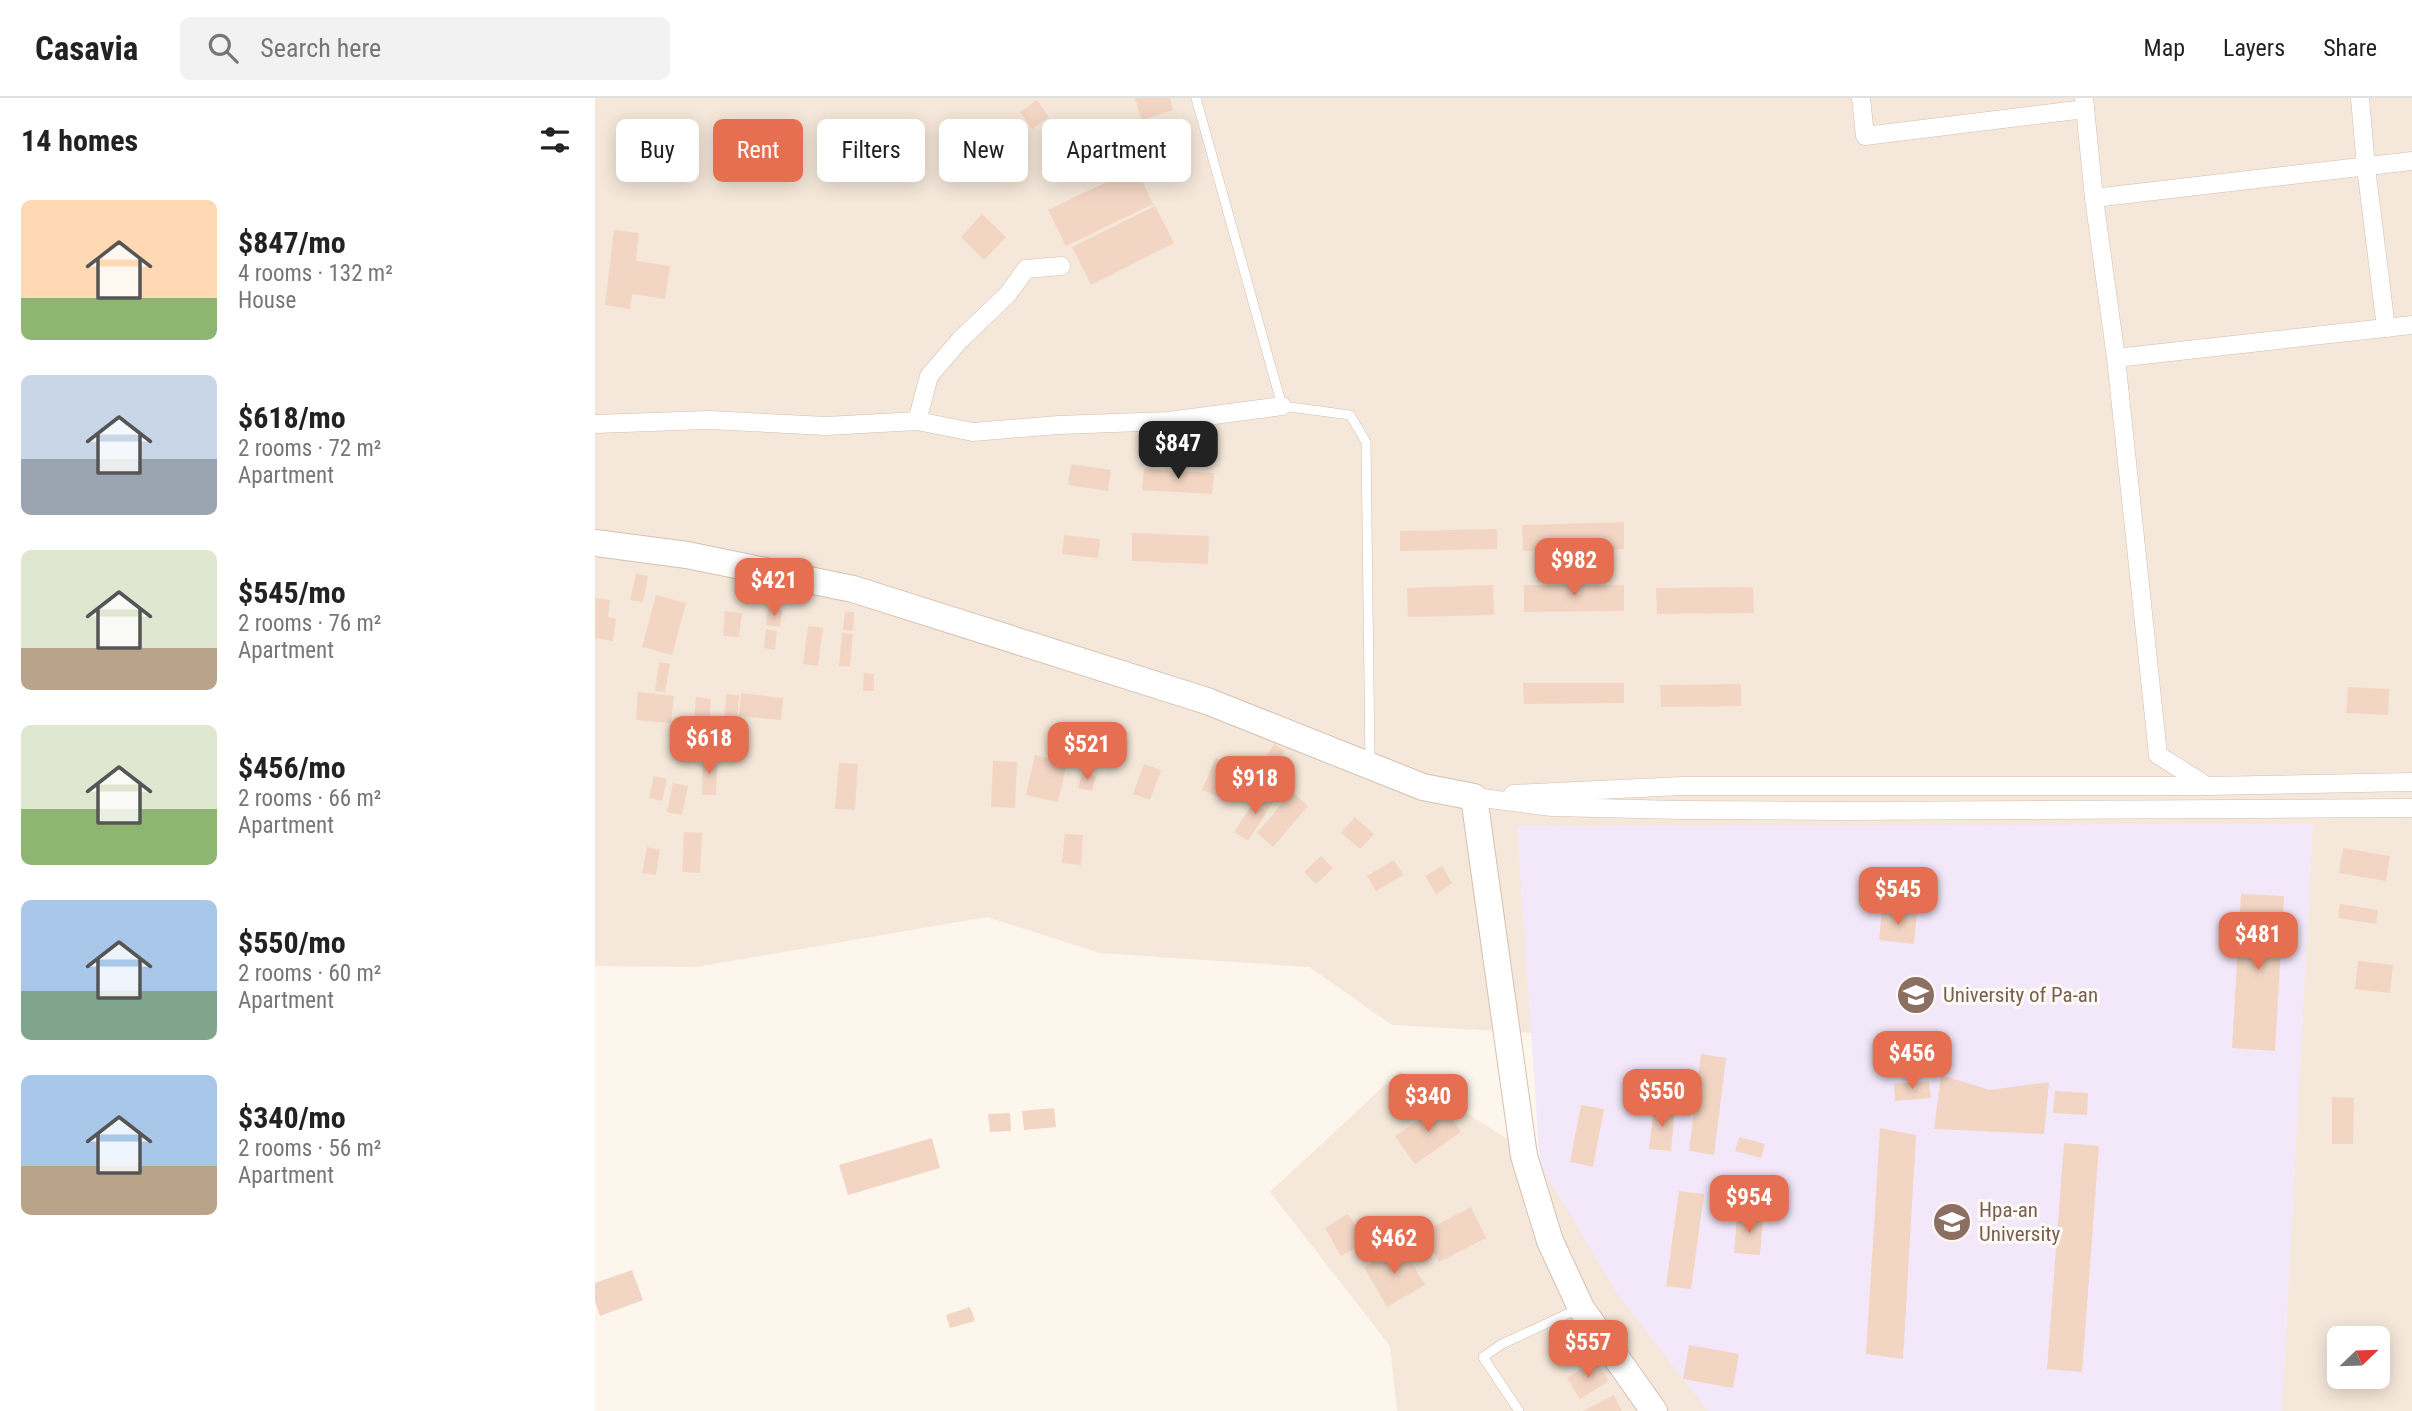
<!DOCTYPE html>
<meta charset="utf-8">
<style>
body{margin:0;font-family:"Roboto Condensed",sans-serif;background:#f2f2f2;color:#222;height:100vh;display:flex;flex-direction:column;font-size:26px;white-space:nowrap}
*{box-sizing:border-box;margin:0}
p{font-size:23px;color:#767676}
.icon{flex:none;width:38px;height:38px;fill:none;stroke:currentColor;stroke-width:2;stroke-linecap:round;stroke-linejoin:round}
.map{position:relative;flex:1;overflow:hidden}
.sheet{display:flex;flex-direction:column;background:#fff;width:595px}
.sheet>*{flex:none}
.top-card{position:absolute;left:21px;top:21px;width:665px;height:63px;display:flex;gap:14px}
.needle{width:46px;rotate:67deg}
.fabs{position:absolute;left:1732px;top:1228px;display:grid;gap:14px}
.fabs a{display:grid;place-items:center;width:63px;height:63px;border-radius:10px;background:#fff;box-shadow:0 4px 18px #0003;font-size:35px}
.price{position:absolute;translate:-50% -60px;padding:0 16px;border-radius:14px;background:#e76f51;color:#fff;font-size:23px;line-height:46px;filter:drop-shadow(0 2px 4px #0008)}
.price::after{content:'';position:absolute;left:50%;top:42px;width:21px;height:16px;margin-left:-10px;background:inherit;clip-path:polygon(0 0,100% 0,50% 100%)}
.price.on{background:#222;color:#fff}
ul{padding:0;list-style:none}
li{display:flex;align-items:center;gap:21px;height:175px;padding:0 21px}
li span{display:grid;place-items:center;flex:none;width:196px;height:140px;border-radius:10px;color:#555}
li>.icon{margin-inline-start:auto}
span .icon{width:84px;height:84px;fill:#fffc;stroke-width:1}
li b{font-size:30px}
h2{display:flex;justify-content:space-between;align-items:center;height:84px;padding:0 21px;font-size:30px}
.chip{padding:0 24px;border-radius:10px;background:#fff;box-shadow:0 4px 18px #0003;font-size:24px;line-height:63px}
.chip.on{background:#e76f51;color:#fff}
header{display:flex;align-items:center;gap:42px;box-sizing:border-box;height:98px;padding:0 35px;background:#fff;border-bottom:2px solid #e0e0e0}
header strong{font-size:33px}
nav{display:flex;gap:38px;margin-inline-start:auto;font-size:24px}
.search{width:490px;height:63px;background:#f2f2f2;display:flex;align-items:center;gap:18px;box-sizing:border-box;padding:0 24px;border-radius:10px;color:#767676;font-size:26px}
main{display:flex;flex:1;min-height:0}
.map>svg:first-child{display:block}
.residential{fill:#f5e8da;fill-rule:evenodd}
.education{fill:#f3e8fa}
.building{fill:#f3d5c3}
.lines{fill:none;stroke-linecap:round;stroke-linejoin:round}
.lane-casing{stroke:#d1beb0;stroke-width:10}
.street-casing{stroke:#d1beb0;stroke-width:19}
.secondary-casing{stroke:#d6c0b0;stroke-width:28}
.lane{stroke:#fff;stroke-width:9}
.street{stroke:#fff;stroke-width:18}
.secondary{stroke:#fff;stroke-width:26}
.labels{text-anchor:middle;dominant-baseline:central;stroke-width:6;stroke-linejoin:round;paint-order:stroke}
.education-label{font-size:21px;fill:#785e54;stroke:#fffaf3;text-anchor:start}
</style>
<header>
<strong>Casavia</strong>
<div class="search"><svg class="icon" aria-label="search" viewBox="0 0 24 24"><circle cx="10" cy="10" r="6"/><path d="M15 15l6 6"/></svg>Search here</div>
<nav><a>Map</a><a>Layers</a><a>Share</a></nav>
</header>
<main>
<section class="sheet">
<h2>14 homes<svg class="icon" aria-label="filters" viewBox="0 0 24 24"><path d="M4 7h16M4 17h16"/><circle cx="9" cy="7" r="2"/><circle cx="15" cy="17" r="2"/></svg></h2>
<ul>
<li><span style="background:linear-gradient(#ffd9b3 70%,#8fb573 0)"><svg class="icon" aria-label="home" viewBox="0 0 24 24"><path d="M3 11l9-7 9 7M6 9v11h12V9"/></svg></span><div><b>$847/mo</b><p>4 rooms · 132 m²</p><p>House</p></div></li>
<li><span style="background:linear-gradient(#c9d6e8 60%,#9aa5b1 0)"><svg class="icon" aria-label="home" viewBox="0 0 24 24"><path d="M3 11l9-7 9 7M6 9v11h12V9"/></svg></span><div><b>$618/mo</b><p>2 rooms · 72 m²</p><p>Apartment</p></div></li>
<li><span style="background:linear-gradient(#dfe7d0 70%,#b9a48a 0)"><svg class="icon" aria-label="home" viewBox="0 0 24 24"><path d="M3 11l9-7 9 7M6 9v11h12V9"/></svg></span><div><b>$545/mo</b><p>2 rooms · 76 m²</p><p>Apartment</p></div></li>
<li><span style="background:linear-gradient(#dfe7d0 60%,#8fb573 0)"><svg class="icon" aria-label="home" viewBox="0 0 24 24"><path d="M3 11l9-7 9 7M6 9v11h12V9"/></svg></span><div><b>$456/mo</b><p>2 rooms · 66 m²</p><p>Apartment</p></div></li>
<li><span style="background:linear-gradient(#a9c7e8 65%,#7fa58c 0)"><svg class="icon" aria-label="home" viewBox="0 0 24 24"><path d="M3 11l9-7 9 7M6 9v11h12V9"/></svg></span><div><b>$550/mo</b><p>2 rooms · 60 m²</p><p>Apartment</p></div></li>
<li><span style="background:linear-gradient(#a9c7e8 65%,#b9a48a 0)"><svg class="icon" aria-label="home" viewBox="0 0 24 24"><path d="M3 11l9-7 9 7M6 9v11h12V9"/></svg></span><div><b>$340/mo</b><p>2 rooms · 56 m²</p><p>Apartment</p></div></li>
</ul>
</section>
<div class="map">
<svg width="1817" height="1313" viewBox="0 0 1817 1313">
<rect width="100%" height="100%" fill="#fdf6ec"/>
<path class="residential" d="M0 0H1817V1313H802L795 1248 675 1094 805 973 947 1063 957 936 797 927 714 869 505 855 392 819 101 869 0 868ZM1745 1241H1783V1279H1745Z"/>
<path class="education" d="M1718 726 1687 1313H1113L1021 1194 945 1066 922 728Z"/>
<g class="building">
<path d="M540 0H575L578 12 547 22Z"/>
<path d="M442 2 454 19 437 31 425 14Z"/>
<path d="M541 70 558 106 471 148 453 112Z"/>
<path d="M560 108 579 145 496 187 477 149Z"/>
<path d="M387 116 411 139 389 162 366 139Z"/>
<path d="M19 132 44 135 41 163 75 168 70 201 37 196 35 211 10 207Z"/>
<path d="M476 366 516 372 513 393 473 387Z"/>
<path d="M549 371 619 375 617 396 547 392Z"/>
<path d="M1029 424V451L928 453 927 427Z"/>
<path d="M902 431V451L805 453V433Z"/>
<path d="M537 435 614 438 613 466 537 463Z"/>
<path d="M469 437 505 441 503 460 467 456Z"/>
<path d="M41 476 53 478 48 504 35 502Z"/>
<path d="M898 487 899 517 813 519 812 490Z"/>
<path d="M929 487H1029V513L929 514Z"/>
<path d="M1158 489 1159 515 1062 516 1061 490Z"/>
<path d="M61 497 91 505 77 557 47 549Z"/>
<path d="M0 500 15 502 13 519 21 521 18 543 0 540Z"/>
<path d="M173 510 187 512 185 529 171 527Z"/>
<path d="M130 513 147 515 144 539 128 538Z"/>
<path d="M250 514H259L258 533 248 532Z"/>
<path d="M213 528 228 530 223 568 208 566Z"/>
<path d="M171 531 182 533 180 552 169 550Z"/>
<path d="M247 535 258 536 255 569 244 568Z"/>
<path d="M64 564 75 566 70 594 60 593Z"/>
<path d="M269 575 279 576V593H268Z"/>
<path d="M928 585H1029V605L929 606Z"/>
<path d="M1146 586V608L1066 609 1065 587Z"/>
<path d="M1753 589 1794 591 1793 617 1751 615Z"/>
<path d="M43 594 79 598 76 625 41 622Z"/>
<path d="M146 595 188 600 186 622 144 618Z"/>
<path d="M131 596 144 597 142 623 129 622Z"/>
<path d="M101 599 116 601 114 627 99 625Z"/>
<path d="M679 646 690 653 671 682 660 676Z"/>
<path d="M440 657 472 664 463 704 431 697Z"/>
<path d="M108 659H122L121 697H107Z"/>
<path d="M621 660 637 668 624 699 607 692Z"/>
<path d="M398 663 422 664 420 710 396 709Z"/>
<path d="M244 665 263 666 260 712 240 711Z"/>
<path d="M549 666 566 672 555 702 538 696Z"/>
<path d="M487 675 501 678 497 693 483 690Z"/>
<path d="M59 678 72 681 67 703 54 700Z"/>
<path d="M78 685 93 688 87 717 72 714Z"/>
<path d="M667 692 680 701 653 743 639 734Z"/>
<path d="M697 694 713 708 678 749 662 735Z"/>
<path d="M760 719 779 736 765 751 746 735Z"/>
<path d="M89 734 107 735 105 775 87 774Z"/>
<path d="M470 736 488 737 486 767 467 765Z"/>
<path d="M52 749 65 752 61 777 47 775Z"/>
<path d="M1748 750 1795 758 1791 783 1744 775Z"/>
<path d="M726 758 738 770 721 786 709 774Z"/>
<path d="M799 762 808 777 781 793 772 778Z"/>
<path d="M847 768 857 785 841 796 830 778Z"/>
<path d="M1646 796 1689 798 1680 953 1637 950Z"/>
<path d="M1745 806 1783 812 1781 826 1743 820Z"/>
<path d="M1287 812 1322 815 1319 846 1284 842Z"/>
<path d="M1763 863 1798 867 1795 895 1760 891Z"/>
<path d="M1106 956 1131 960 1119 1057 1094 1053Z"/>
<path d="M1346 977 1395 992 1454 984 1449 1036 1339 1031Z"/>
<path d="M1334 983 1336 1000 1300 1003 1299 986Z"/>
<path d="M1460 993 1493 995 1492 1017 1458 1015Z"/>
<path d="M1737 999 1759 1000 1758 1046H1737Z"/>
<path d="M847 1006 866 1034 820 1066 800 1038Z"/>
<path d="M986 1007 1009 1011 998 1069 975 1064Z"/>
<path d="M1059 1008 1080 1010 1076 1053 1054 1051Z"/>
<path d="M459 1010 461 1029 429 1032 427 1013Z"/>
<path d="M415 1015 416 1033 395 1034 393 1016Z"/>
<path d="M1285 1030 1321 1037 1308 1261 1271 1256Z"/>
<path d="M1144 1039 1170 1046 1166 1060 1140 1053Z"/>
<path d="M337 1040 345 1070 253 1097 244 1067Z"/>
<path d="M1469 1045 1504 1048 1487 1274 1452 1271Z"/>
<path d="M1084 1093 1109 1096 1096 1191 1071 1188Z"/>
<path d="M876 1109 891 1140 844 1164 828 1134Z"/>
<path d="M753 1116 770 1144 746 1158 730 1130Z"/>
<path d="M1142 1117 1168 1119 1165 1157 1139 1155Z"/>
<path d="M807 1148 830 1187 792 1209 769 1169Z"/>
<path d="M37 1172 48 1202 5 1218 0 1203V1185Z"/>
<path d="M375 1209 380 1223 355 1230 351 1217Z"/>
<path d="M989 1222 1008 1252 991 1263 972 1233Z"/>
<path d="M1094 1247 1144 1256 1138 1290 1088 1281Z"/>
<path d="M1001 1262 1014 1283 985 1301 972 1280Z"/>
<path d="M1019 1297 1027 1313H988Z"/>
</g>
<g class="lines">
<defs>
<g id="lane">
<path d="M601 0 687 308 755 317 771 344 775 664"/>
<path d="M924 1313 888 1259 907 1246 985 1210"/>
</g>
<g id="street">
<path d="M1266 0 1270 38 1490 11"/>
<path d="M1489 0 1499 100 1521 260 1563 657 1612 688"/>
<path d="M1765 0 1771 69 1791 230"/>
<path d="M1499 100 1817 63"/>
<path d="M1521 260 1817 227"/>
<path d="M322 323 334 278 365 242 413 196 431 171 466 168"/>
<path d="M0 326 113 322 231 328 322 323 378 334 464 327 574 323 687 308"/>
<path d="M918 696 1087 688H1612L1817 684"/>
<path d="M879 699 957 709 1087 712 1244 713 1817 710"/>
</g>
<path id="secondary" d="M0 445 92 457 258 491 612 603 828 689 879 699 929 1058 955 1143 986 1210 1059 1313"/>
</defs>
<use href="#lane" class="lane-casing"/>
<use href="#street" class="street-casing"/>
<use href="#secondary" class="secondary-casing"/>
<use href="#lane" class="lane"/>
<use href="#street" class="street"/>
<use href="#secondary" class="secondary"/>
</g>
<defs>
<symbol id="university-disc" viewBox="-11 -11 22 22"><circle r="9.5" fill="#8d6e63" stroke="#fffaf3"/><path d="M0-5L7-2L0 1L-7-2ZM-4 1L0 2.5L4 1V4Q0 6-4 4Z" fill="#fff"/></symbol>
</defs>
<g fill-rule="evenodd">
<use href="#university-disc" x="1299" y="875" width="44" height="44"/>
<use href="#university-disc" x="1335" y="1102" width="44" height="44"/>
</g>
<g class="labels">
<g class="education-label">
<text x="1348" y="897">University of Pa-an</text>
<text x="1384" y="1112">Hpa-an<tspan x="1384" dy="24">University</tspan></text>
</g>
</g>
</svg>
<div class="fabs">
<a><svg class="needle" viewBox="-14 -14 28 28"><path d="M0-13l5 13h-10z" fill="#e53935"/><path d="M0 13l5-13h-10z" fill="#767676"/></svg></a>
</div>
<b class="price on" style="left:583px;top:383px">$847</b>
<b class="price" style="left:979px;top:500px">$982</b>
<b class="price" style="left:179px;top:520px">$421</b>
<b class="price" style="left:114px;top:678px">$618</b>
<b class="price" style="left:492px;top:684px">$521</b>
<b class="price" style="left:660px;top:718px">$918</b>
<b class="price" style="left:1303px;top:829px">$545</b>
<b class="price" style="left:1663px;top:874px">$481</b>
<b class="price" style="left:1317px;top:993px">$456</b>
<b class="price" style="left:1067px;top:1031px">$550</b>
<b class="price" style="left:833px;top:1036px">$340</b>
<b class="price" style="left:1154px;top:1137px">$954</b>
<b class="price" style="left:799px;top:1178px">$462</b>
<b class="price" style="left:993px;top:1282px">$557</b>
<div class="top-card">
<a class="chip">Buy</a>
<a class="chip on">Rent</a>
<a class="chip">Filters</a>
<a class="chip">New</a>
<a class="chip">Apartment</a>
</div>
</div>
</main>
